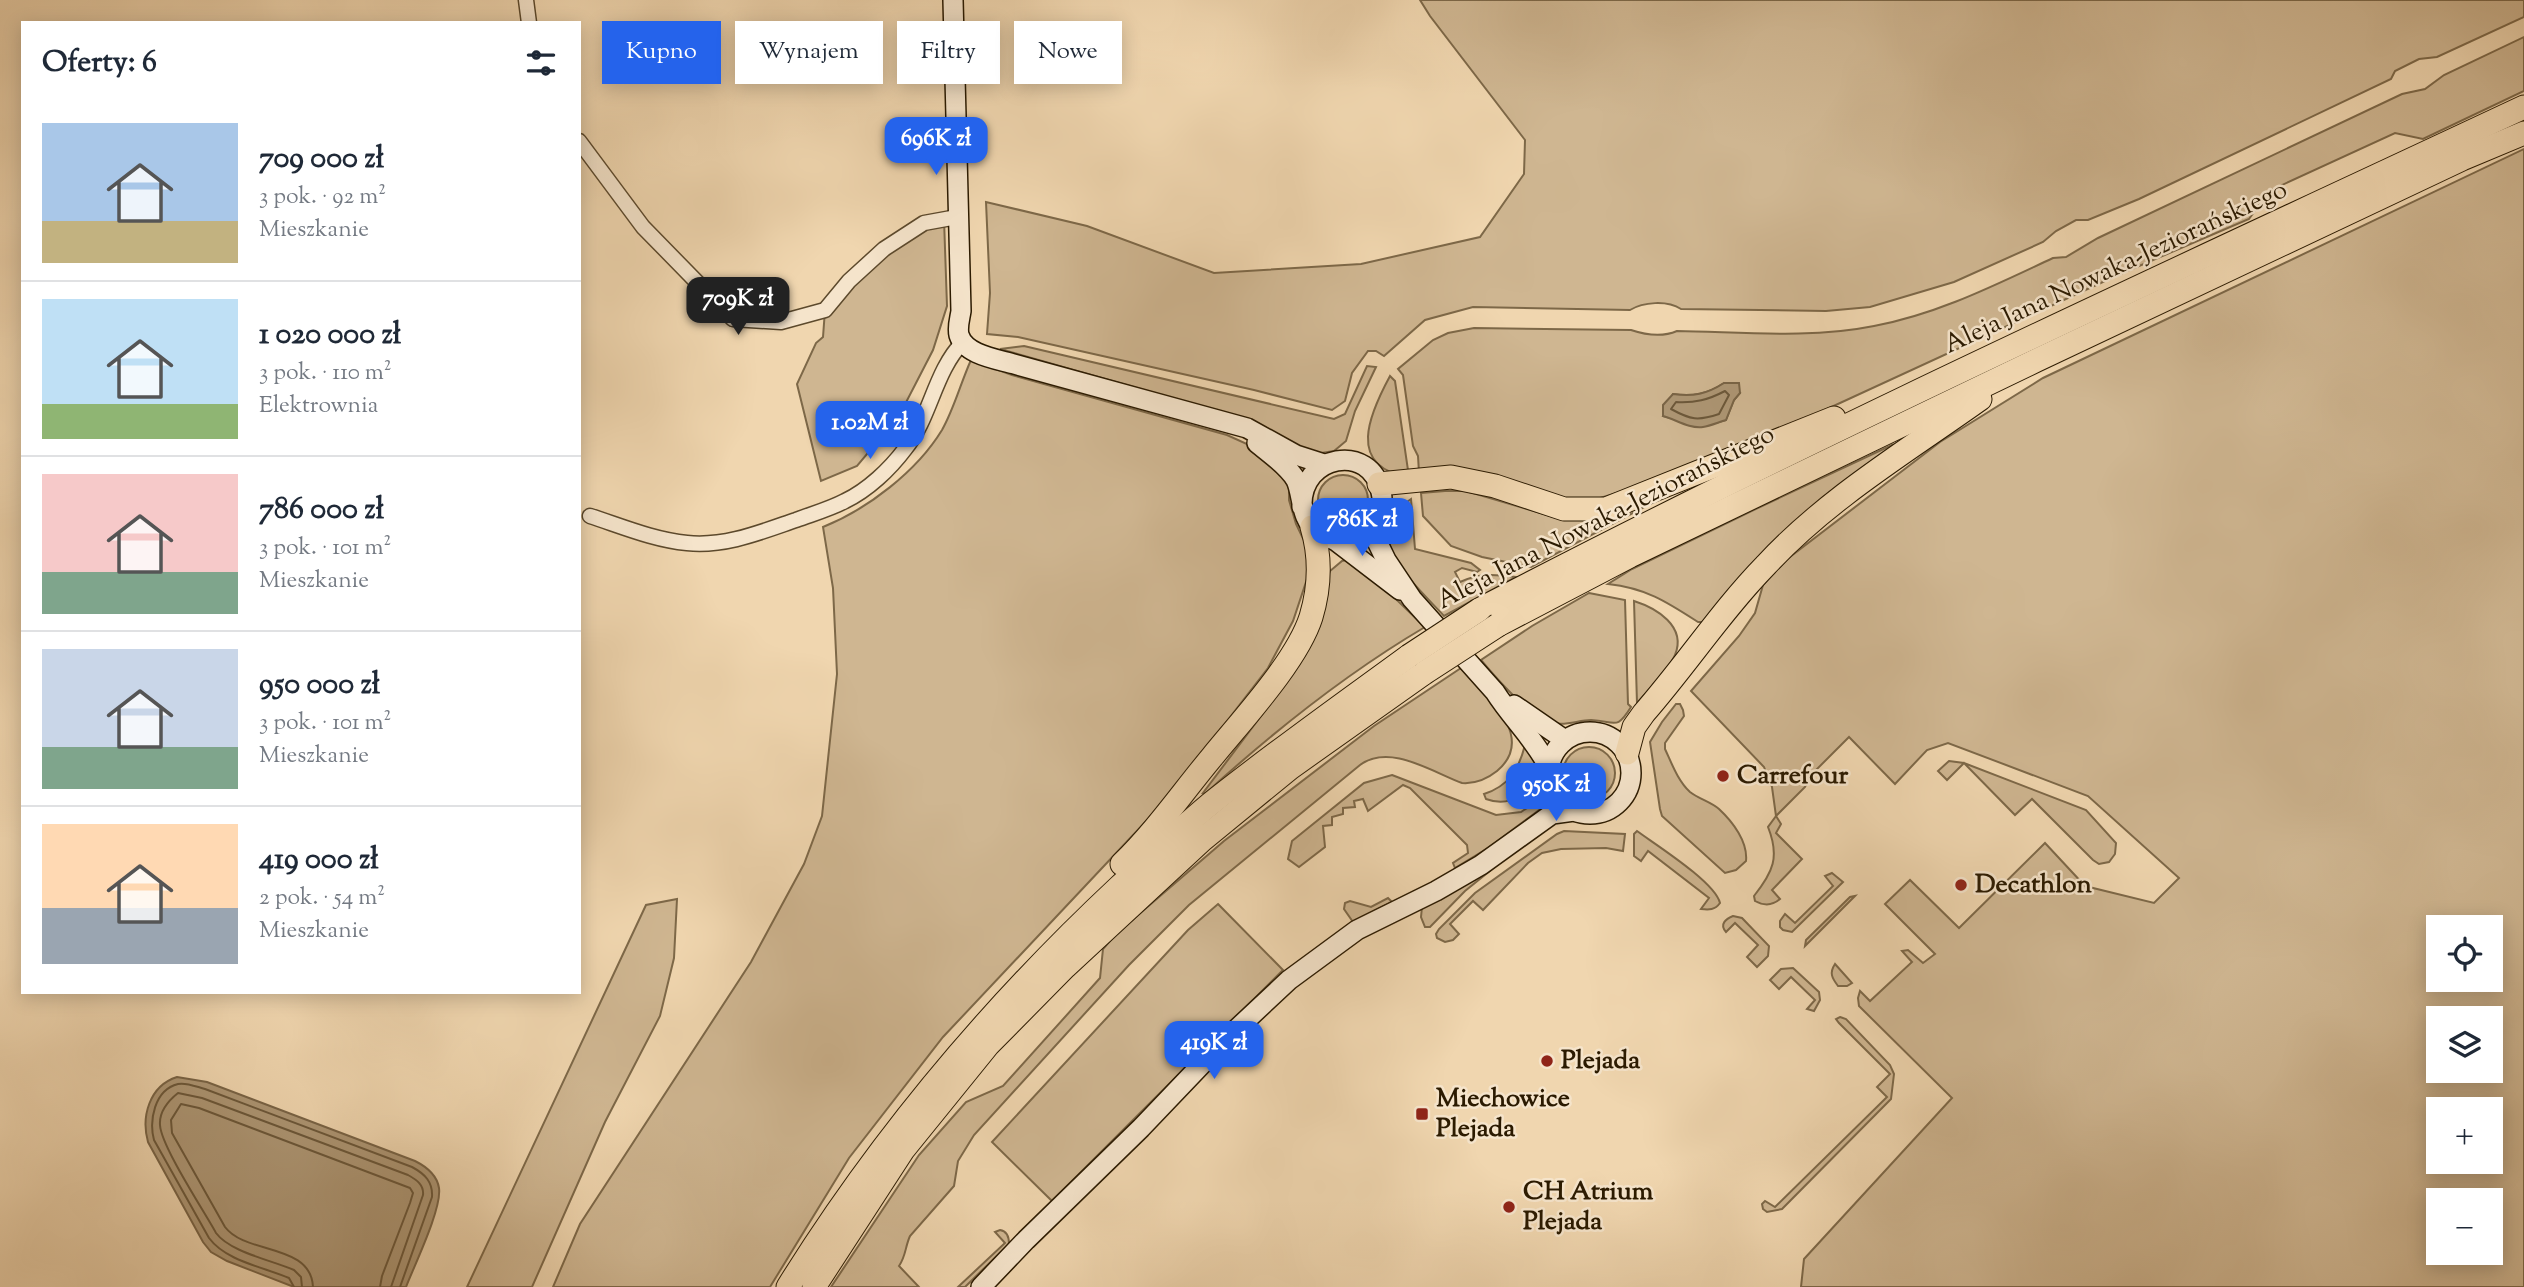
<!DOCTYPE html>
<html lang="pl">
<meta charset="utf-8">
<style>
body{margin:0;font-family:"Sorts Mill Goudy",serif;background:#f6f6f7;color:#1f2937;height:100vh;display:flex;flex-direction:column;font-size:26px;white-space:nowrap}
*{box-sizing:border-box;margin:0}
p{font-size:23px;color:#747a83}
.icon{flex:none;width:38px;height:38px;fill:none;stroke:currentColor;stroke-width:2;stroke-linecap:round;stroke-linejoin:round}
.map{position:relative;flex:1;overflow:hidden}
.details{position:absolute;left:21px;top:21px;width:560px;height:973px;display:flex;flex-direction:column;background:#fff;border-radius:0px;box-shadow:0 4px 18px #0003}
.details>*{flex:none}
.guide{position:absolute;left:602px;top:21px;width:665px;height:63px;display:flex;gap:14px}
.fabs{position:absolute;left:2426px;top:915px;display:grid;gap:14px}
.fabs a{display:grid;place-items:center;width:77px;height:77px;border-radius:0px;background:#fff;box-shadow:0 4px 18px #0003;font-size:35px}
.price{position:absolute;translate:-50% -60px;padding:0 16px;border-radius:14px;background:#2563eb;color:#fff;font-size:23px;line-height:46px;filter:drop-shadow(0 2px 4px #0008)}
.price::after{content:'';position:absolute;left:50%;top:42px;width:21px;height:16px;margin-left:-10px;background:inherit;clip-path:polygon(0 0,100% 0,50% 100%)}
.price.active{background:#222;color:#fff}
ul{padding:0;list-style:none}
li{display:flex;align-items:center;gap:21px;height:175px;padding:0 21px}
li+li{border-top:2px solid #e0e1e3}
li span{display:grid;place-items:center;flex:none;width:196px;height:140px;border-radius:0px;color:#555}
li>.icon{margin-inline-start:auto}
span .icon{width:84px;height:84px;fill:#fffc;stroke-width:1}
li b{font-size:30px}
h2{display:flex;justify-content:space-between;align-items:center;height:84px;padding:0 21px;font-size:30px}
.chip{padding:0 24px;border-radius:0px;background:#fff;box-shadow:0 4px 18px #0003;font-size:24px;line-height:63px}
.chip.active{background:#2563eb;color:#fff}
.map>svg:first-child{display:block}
.green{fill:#cfb691;stroke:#7d6848;stroke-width:2;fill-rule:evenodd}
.water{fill:#ad9674;stroke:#796446;stroke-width:2}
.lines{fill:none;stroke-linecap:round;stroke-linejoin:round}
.shore{stroke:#6c583a;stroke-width:2}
.street-casing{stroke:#5c492c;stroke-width:17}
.secondary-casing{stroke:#2b1a00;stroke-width:22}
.primary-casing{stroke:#2b1a00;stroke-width:25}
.street{stroke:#f5e4cb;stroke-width:14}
.secondary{stroke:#f5e4cb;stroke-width:19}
.primary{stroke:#f0d6af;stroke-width:23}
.primary-bridge-casing{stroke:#2b1a00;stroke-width:25;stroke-linecap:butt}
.primary-bridge{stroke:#f0d6af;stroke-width:23}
.poi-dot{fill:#8f2418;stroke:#f5e4cb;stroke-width:2.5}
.labels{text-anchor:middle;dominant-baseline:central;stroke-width:5;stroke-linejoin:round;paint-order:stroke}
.street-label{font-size:26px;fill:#2b1a00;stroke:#f5e4cb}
.poi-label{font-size:26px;font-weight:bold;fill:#2b1a00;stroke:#f5e4cb;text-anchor:start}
</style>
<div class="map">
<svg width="2524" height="1287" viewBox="0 0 2524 1287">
<rect width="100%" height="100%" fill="#f0d6af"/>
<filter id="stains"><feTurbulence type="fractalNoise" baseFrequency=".00286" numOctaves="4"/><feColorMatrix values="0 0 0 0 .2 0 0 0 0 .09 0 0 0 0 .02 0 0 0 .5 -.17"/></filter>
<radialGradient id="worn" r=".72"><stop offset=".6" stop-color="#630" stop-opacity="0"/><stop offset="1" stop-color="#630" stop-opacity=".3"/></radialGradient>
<g class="green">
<path d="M1420 0H2524V17L2437 57 2419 59 2395 71 2391 79 2139 199 2088 220H2076L2056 231 2043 242 1954 282 1870 307 1826 311 1681 309C1667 300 1643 302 1630 310L1473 307 1425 320 1384 356 1376 351H1368L1352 373 1345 401 1332 410 1254 390 1018 337 987 334 990 293 986 202 1087 226 1214 273 1361 264 1480 237 1524 174 1525 140 1430 16Z"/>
<path d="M2524 37V91L2423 139 2395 133 2269 191 2249 219 2118 275 1801 421 1630 489 1600 498 1564 500 1419 473 1418 456 1413 446 1403 375 1398 369 1433 340 1448 333 1474 328 1631 330C1646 335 1663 337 1677 331 1742 332 1810 339 1874 326 1938 314 1995 285 2053 258L2066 257 2098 238 2402 94 2425 89 2444 75ZM1724 383 1740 393 1734 400 1726 420C1690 431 1696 424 1663 416L1673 394C1693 397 1707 394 1724 383Z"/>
<path d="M2524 149V1287H1801L1804 1259 1952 1098 1859 1006 1858 998 1860 991 1870 1001 1912 962 1902 951 1908 950 1923 963 1935 954 1885 904 1910 880 1959 928 2045 843 2085 886 2154 903 2179 878 2088 796 1948 743 1927 750 1895 784 1849 737 1810 776 1805 787 1776 816 1781 824 1776 833 1802 859 1772 890 1780 899C1772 906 1764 906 1755 901L1754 896C1773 872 1780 857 1768 827L1776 816 1772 787 1764 767 1691 691 1739 636 1755 613 1763 585 1786 560 1940 442 2043 378ZM2438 928H2490V980H2438ZM2438 1018H2490V1071H2438ZM2438 1110H2490V1162H2438ZM2438 1200H2490V1253H2438Z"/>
<path d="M944 219 947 306 933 350 899 416 857 466 821 481 797 384 816 343 823 337 825 310 884 249Z"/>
<path d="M1024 346 1334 419 1345 414 1367 366 1376 367 1355 411 1346 441 1334 451 1315 454 1242 418 1000 349Z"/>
<path d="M971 360 1012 375 1227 435 1258 449 1278 467 1289 488V500L1296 524 1309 551 1307 579 1293 621 1268 668 1166 800 943 1037 849 1158 770 1287H553L580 1224 751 962 804 864 822 816 837 674 833 588 823 527C868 509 917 471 942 430 954 409 961 382 971 360Z"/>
<path d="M1390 376 1395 381 1409 477C1345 467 1370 413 1390 376Z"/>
<path d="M1892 445 1888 457 1705 622H1698C1667 602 1646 588 1608 584L1632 569 1762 506Z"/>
<circle cx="1343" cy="500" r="25"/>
<path d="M1445 491H1466L1557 518 1667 495 1531 567 1482 557 1451 546 1423 516 1421 493Z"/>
<path d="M1411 499 1415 549 1471 563 1480 570 1477 572 1462 568 1455 572 1460 582C1479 573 1494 574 1516 577L1444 616C1416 585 1355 535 1411 499Z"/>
<path d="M1350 559 1374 578 1425 627C1347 673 1273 732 1206 793H1203L1273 700 1330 571 1342 561Z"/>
<path d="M1589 593 1625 600 1628 704 1631 707C1616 731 1616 721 1591 720 1579 720 1566 726 1554 723 1530 718 1496 678 1481 660L1532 626Z"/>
<path d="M1634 601C1656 608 1687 626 1675 655 1669 670 1648 690 1637 703Z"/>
<path d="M1461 668C1484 692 1538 737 1497 771 1487 779 1475 784 1462 783 1432 772 1390 743 1360 765L1189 905 1129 965 974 1135 958 1161 954 1186 910 1236C905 1247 906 1256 899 1266L919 1287H831L919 1155 966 1102 1003 1086 1100 978 1103 949 1116 934 1224 841 1374 726Z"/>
<path d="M1676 704H1680L1683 710 1684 716 1665 743V749C1672 764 1678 781 1690 792 1699 799 1711 802 1719 809 1733 822 1748 842 1746 861L1736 870 1725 873 1662 816 1660 809 1650 742 1662 722Z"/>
<path d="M1525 745 1538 764C1533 790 1513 809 1486 799L1484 794C1509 786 1519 769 1525 745Z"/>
<circle cx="1589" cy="773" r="26"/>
<path d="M1949 761 1964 763 2086 810 2116 843 2115 854 2109 862 2099 864 2093 860 2032 799 2015 815 1964 763 1947 780 1938 771Z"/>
<path d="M1392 775 1496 815 1521 812 1542 798 1547 804 1488 848 1455 868 1453 863 1468 853 1467 845 1410 788 1403 785 1368 811 1363 799 1354 801 1355 807 1343 808V814L1332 817V825L1323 826 1325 847 1299 867 1288 859 1292 841 1364 783Z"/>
<path d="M1564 831 1625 834 1623 851 1606 848 1561 849 1542 853 1528 863 1483 910 1473 901 1450 924 1459 934 1453 940 1445 942 1437 938 1436 934 1439 929 1475 893 1557 834Z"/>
<path d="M1637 831C1656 845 1715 882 1720 903 1715 910 1709 910 1701 909L1709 898 1648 851 1641 861 1634 856V834Z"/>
<path d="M1501 862 1465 891 1430 927H1425L1421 917 1422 907Z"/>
<path d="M1832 873 1843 882 1792 932 1783 930 1780 927V921L1785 914 1795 923 1833 886 1825 876Z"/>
<path d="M1855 896 1805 946 1806 940 1850 897Z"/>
<path d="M1388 898 1392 902 1353 922 1344 909 1345 903 1350 901 1371 907Z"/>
<path d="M677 899 674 958 660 1016 605 1122 532 1287H467L646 905Z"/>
<path d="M1218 904 1283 970 1052 1201 992 1142 1188 930Z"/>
<path d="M1733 916 1742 918 1769 946 1768 956 1757 967 1747 957 1758 945 1735 923 1726 932C1719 924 1726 919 1733 916Z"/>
<path d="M1835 964 1852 983 1847 986H1838C1832 978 1829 973 1835 964Z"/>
<path d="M1793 968 1819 992 1820 1000 1814 1011 1807 1009 1815 1000 1791 977 1779 989 1770 980 1781 969Z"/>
<path d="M1840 1017 1846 1019 1890 1065 1894 1074 1891 1099 1782 1209 1767 1212 1763 1209 1762 1204 1765 1201 1775 1207 1887 1097 1877 1087 1890 1074 1839 1023 1836 1019Z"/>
<path d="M1000 1230C1007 1231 1009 1237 1009 1244L965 1287H958L1005 1243 995 1232Z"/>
</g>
<g class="water">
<path d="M1724 383H1739L1740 393 1734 400 1726 420C1719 422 1710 426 1703 427 1689 429 1675 419 1663 416V405L1673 394C1693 397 1707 394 1724 383Z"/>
<path d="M177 1077 207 1082 415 1161C427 1167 437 1175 439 1188 442 1209 414 1266 406 1287H294L227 1261 211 1252 203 1242 148 1142C141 1117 149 1086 177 1077Z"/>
</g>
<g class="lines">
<g class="shore">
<path d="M1725 391 1729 395 1719 414C1698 421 1691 420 1671 409L1676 402C1695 403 1708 400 1725 391Z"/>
<path d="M294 1287 289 1278C263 1267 226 1261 209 1238L154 1140C149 1121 154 1090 178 1084 186 1082 197 1087 205 1089L412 1167C425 1174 433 1182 432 1197L400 1287"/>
<path d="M302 1287 301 1277 294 1270C271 1260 230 1252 216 1233 204 1211 161 1146 160 1125 159 1112 168 1101 178 1093L202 1098 408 1175C417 1180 424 1185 423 1195L391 1287"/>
<path d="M313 1287C311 1243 246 1255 225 1227L172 1133 171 1120 181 1104 199 1108 410 1188 413 1193 410 1203 382 1276 380 1287"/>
</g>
<defs>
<g id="street">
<path d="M526 0 529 23"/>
<path d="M579 141 643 227 733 319 781 322 825 310 849 281 884 249 924 223 957 217"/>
<path d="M590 516C621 526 654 540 687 543 725 547 761 532 796 520 812 514 830 509 845 501 868 490 890 469 905 449 931 417 934 372 963 342"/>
</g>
<g id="secondary">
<path d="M953 0 961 311C960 318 957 327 959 335 965 355 997 359 1014 364L1247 428 1296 455 1324 464"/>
<path d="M1257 443C1270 454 1287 465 1296 480 1301 491 1301 506 1306 517 1317 544 1354 548 1373 527 1381 517 1384 504 1381 492 1371 442 1300 454 1302 507"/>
<path d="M1371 529 1386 560 1412 599 1495 692C1512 719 1535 739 1549 768"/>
<path d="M1336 541 1400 590"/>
<path d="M1514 705 1565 740"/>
<circle cx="1590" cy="773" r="41"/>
<path d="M981 1287 1026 1240 1141 1128 1226 1039 1289 980 1357 930 1436 891 1481 865 1552 814 1574 811"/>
</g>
<g id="primary">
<path d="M1379 484 1451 477 1495 486 1564 509H1606L1834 418"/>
<path d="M1479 610C1822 431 2174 271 2524 107"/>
<path d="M1498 625 1630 556 2037 360 2462 159 2524 133"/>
<path d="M1627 753 1634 727 1644 713C1686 665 1722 610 1766 565 1827 499 1907 451 1980 399"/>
<path d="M1122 864C1156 831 1182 793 1212 757 1242 720 1297 661 1311 617 1320 587 1321 557 1312 527"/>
<path d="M788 1287C880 1139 992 1006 1119 887 1148 860 1178 831 1209 805 1274 753 1342 705 1409 656"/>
<path d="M814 1287 903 1150 988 1045 1065 967 1202 840 1290 768 1424 673"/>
</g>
</defs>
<use href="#street" class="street-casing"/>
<use href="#secondary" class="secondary-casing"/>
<use href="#primary" class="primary-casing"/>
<use href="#street" class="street"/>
<use href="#secondary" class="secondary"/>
<use href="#primary" class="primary"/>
<defs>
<g id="primary-bridge">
<path d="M1409 656 1479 610"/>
<path d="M1424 673 1498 625"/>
</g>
</defs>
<use href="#primary-bridge" class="primary-bridge-casing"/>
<use href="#primary-bridge" class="primary-bridge"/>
</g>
<g class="poi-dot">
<circle cx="1723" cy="776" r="7"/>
<circle cx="1961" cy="885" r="7"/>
<circle cx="1547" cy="1061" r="7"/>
<rect x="1415" y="1107" width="14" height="14" rx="3.5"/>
<circle cx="1509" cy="1207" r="7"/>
</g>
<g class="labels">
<g class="street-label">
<text transform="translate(2116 268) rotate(-25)">Aleja Jana Nowaka-Jeziorańskiego</text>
<text transform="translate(1606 518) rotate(-27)">Aleja Jana Nowaka-Jeziorańskiego</text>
</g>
<g class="poi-label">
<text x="1737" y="776">Carrefour</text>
<text x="1975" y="885">Decathlon</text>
<text x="1561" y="1061">Plejada</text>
<text x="1436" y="1099">Miechowice<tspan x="1436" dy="30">Plejada</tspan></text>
<text x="1523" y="1192">CH Atrium<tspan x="1523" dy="30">Plejada</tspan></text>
</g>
</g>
<rect width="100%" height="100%" filter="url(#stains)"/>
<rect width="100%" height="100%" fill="url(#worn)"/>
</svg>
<div class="fabs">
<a><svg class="icon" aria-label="locate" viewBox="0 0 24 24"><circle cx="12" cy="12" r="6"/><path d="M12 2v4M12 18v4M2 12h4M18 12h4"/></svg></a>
<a><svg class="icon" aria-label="layers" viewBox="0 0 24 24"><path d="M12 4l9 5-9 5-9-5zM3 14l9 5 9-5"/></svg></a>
<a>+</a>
<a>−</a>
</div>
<b class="price" style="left:936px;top:177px">696K zł</b>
<b class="price active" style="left:738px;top:337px">709K zł</b>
<b class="price" style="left:870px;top:461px">1.02M zł</b>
<b class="price" style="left:1362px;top:558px">786K zł</b>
<b class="price" style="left:1556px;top:823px">950K zł</b>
<b class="price" style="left:1214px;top:1081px">419K zł</b>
<div class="guide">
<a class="chip active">Kupno</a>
<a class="chip">Wynajem</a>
<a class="chip">Filtry</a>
<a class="chip">Nowe</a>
</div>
<section class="details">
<h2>Oferty: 6<svg class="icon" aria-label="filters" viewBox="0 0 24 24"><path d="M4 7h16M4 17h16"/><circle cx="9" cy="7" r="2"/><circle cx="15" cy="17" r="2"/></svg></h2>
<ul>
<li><span style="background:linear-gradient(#a9c7e8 70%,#c2b280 0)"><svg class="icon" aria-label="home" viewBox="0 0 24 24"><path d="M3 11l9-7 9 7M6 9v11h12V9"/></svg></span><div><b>709 000 zł</b><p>3 pok. · 92 m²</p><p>Mieszkanie</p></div></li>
<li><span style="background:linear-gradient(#bfe0f5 75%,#8fb573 0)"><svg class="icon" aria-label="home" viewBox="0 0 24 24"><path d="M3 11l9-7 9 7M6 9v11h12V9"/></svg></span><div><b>1 020 000 zł</b><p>3 pok. · 110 m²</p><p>Elektrownia</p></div></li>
<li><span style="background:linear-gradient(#f6c9c9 70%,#7fa58c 0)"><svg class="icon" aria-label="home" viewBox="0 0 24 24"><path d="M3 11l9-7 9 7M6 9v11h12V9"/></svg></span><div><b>786 000 zł</b><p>3 pok. · 101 m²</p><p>Mieszkanie</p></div></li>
<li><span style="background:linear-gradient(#c9d6e8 70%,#7fa58c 0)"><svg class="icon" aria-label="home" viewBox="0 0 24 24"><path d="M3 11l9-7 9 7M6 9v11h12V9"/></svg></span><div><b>950 000 zł</b><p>3 pok. · 101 m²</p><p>Mieszkanie</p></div></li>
<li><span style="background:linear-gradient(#ffd9b3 60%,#9aa5b1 0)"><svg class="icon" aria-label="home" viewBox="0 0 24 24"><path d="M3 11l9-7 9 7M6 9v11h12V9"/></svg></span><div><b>419 000 zł</b><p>2 pok. · 54 m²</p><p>Mieszkanie</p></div></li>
</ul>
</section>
</div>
